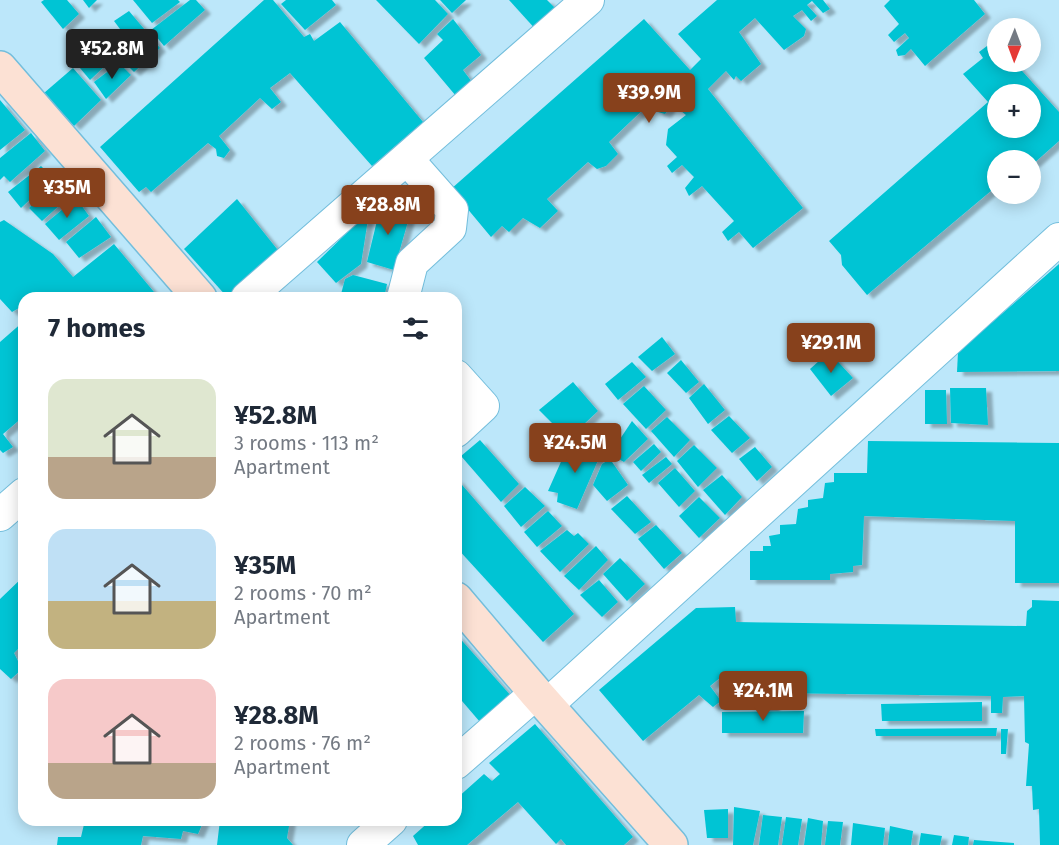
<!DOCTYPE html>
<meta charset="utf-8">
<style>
body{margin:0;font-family:"Fira Sans",sans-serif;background:#f6f6f7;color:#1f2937;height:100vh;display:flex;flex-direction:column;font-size:22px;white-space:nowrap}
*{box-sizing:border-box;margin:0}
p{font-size:20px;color:#747a83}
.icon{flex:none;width:33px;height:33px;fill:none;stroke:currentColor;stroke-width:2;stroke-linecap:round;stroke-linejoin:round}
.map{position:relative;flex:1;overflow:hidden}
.sheet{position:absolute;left:18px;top:292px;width:444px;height:534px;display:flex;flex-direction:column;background:#fff;border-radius:18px;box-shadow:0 3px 15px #0003}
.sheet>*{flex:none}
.needle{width:39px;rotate:181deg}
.tools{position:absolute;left:987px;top:18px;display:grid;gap:12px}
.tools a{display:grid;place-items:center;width:54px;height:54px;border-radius:50%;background:#fff;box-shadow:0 3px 15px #0003;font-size:30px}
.price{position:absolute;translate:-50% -51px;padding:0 14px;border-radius:6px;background:#87411c;color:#fff;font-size:20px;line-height:39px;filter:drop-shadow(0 2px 3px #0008)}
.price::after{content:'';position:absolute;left:50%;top:36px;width:18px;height:14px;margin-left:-9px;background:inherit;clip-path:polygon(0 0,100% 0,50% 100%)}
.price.selected{background:#222;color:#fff}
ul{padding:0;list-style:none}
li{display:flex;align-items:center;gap:18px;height:150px;padding:0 30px}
li span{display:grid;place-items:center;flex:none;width:168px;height:120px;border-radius:18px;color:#555}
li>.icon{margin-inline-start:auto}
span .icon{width:72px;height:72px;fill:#fffc;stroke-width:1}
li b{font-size:26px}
h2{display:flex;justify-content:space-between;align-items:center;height:72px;padding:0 30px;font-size:26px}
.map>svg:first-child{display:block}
.building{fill:#02c4d4;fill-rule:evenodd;filter:url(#shadow)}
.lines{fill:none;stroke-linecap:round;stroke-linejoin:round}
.street-casing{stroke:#73bedc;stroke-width:34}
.secondary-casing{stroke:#73bedc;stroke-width:36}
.street{stroke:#fff;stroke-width:32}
.secondary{stroke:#fce1d4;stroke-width:33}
</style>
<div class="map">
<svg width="1059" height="845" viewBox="0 0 1059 845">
<defs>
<filter id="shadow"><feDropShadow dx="6" dy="4" stdDeviation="1.5" flood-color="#0004"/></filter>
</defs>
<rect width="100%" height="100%" fill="#bce7fa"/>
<g class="building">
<path d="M44 0H67L79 14 63 29 41 2Z"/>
<path d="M83 0H97L89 8Z"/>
<path d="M133 0H178L180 2 152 23Z"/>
<path d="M190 0H196L205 10 164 46 151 30Z"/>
<path d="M264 0H273L304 37 310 34 314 41 340 22 423 122 372 166 290 73 270 88 281 102 272 109 260 98 219 136 230 150 224 158 217 156 216 149 208 143 151 192 146 187 139 192 100 147Z"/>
<path d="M286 0H332L336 5 305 30 281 4Z"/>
<path d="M376 0H435L448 14 419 44Z"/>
<path d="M440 0H466L452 13Z"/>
<path d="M509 0H547L558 11 538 32Z"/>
<path d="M717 0H823L830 9 823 13 812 1 807 5 817 16 811 21 802 10 793 16 806 29 804 36 784 50 755 18 739 32 761 64 741 81 736 76 734 80 726 71 708 89 803 208 753 248 739 232 728 241 722 232 734 221 702 186 689 196 685 188 694 177 682 165 672 173 667 166 677 157 666 145 668 129 686 115 670 102 669 109 665 114 658 112 650 103 609 142 618 154 606 166 597 169 588 162 547 199 558 211 540 228 523 218 509 232 502 226 491 237 451 189 644 19 690 70 701 59 678 34Z"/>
<path d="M890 0H974L985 14 925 66 911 49 905 55 898 56 896 50 909 38 905 33 894 42 888 35 899 24 884 6Z"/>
<path d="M129 11 145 30 123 52 111 39 120 29 114 21Z"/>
<path d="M453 19 481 55 463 70 472 82 456 96 424 58 443 40 437 34Z"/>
<path d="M148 33 160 48 134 72 121 59Z"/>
<path d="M995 40 998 43V62H1014L1059 112V141L1033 164 1028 158 1026 160H998V185L867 295 842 265 841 255 829 241 988 102 963 74 983 58 979 52ZM998 94H1030V128H998Z"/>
<path d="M94 47 108 63 90 80 75 62Z"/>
<path d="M119 63 131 75 106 99 94 82Z"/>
<path d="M73 68 101 100 74 126 44 93Z"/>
<path d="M0 100 25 130 0 150Z"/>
<path d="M31 133 45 151 10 182 4 176 0 180V158Z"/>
<path d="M41 166 53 178 21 208 8 192Z"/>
<path d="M59 179 71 195 42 221 29 208Z"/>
<path d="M76 198 89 216 59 240 45 224Z"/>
<path d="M237 199 281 254 228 298 184 249Z"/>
<path d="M381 204 411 211 394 270 367 262Z"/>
<path d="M96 217 111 237 79 258 66 242Z"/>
<path d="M363 217 368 219 361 264 336 283 317 262Z"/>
<path d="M4 220 53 254 73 277 114 244 159 298H37L36 297 24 298V305L12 312 0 299V222Z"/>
<path d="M1059 264V371L957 372 958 352Z"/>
<path d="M353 275 387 284 384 298H340L345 279Z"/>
<path d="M313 292 316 298H297Z"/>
<path d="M24 321V416L3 434 13 447 3 453 0 450V342Z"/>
<path d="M662 337 675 354 652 371 638 357Z"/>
<path d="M829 352 853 378 831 396 810 369Z"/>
<path d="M681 360 699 382 686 393 667 373Z"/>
<path d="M632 362 646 377 618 400 605 384Z"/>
<path d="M573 382 598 411 568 439 539 410Z"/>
<path d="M704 384 725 410 708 424 689 398Z"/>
<path d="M644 386 666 410 646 429 623 404Z"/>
<path d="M950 388H986L988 425 951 423Z"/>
<path d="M925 390H946L947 424H925Z"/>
<path d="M729 416 750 438 732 453 711 430Z"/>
<path d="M667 417 690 440 674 457 651 431Z"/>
<path d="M632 421 648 439 624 462 610 454Z"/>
<path d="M480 440 519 484 501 502 461 456Z"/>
<path d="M578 441 602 451 577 509 557 502 558 493 548 491 568 446 575 448Z"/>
<path d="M868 441 1059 443V583H1015V521L864 516 862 565 853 566V572L830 574V580H750V551H763V546H771L769 536 780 534V525L796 524 798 509 808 507V500L823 498 825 483 834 482V473H867Z"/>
<path d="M654 444 661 452 641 471 633 462Z"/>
<path d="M694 445 717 468 698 487 677 461Z"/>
<path d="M755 447 772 467 757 481 739 459Z"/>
<path d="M666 457 672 464 649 483 642 475Z"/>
<path d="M610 459 628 485 607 501 593 485 602 464Z"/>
<path d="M675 468 695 491 679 507 658 483Z"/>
<path d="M722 475 742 497 725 515 703 490Z"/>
<path d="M456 478 574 614 543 642 456 547Z"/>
<path d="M525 487 545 506 521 527 504 506Z"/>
<path d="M627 496 651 522 635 534 611 509Z"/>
<path d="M699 497 720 518 699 538 679 516Z"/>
<path d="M548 511 562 526 537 547 524 532Z"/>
<path d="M656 525 682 553 664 569 638 539Z"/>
<path d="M567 530 574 536 578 533 589 544 560 572 540 551Z"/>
<path d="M596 546 608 560 579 590 564 576Z"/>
<path d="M620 558 645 584 627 601 603 574Z"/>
<path d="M24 576V643L14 653 22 669 11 679 0 669V599Z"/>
<path d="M599 580 618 602 602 617 580 595Z"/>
<path d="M1032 600 1059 601V845H1040L1039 809 1033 810 1032 786H1026L1029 744 1025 742 1024 696 1003 697 1002 713H991V696L773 693 774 709 753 710 752 694 726 695V673L710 686 721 701 713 707 699 695 643 741 599 690 696 608 735 607 736 622 1026 626 1027 611 1032 607Z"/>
<path d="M456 634 511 696 480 722 456 694Z"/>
<path d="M982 702V721H882L881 704Z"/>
<path d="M804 711 803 733H722V712Z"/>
<path d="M535 724 633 837 624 845H566L561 839 556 844 518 802 467 845H418L413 836 431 820H456V799L484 774 492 781 500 774 489 763Z"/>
<path d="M997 728 996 736H876L875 729Z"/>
<path d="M1001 729H1008L1006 754H1001Z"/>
<path d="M734 807 760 811 753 845H733Z"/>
<path d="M728 809V838H707L704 810Z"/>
<path d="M763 815 782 817 778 845H759Z"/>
<path d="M786 817 802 819 798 845H782Z"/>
<path d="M808 818 823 821 821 845H804Z"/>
<path d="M85 820H204L198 834 183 831 181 839 143 836 141 845H57L58 837H81Z"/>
<path d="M220 820H290L287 838 293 845H217Z"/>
<path d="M828 821 843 822 840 845H825Z"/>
<path d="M853 823 885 828 883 845H851Z"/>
<path d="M890 826 913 831 911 845H888Z"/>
<path d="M921 833 942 836 940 845H919Z"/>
<path d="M954 835 969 837 968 845H952Z"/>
<path d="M974 840 1014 843V845H973Z"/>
</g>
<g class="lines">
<defs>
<g id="street">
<path d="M247 298 588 0"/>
<path d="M403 298 412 263 450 228 452 210 407 159"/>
<path d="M456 376 483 406 456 431"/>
<path d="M0 515 24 494"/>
<path d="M547 705 1059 239"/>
<path d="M456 763 536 693"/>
<path d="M363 845 391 820"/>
</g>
<g id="secondary">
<path d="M0 68 200 298"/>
<path d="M456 599 536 693 671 845"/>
</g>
</defs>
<use href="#street" class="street-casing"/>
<use href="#secondary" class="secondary-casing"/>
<use href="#street" class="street"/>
<use href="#secondary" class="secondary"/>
</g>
</svg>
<div class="tools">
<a><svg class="needle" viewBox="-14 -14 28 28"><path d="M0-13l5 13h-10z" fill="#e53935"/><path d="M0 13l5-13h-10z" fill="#747a83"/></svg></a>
<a>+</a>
<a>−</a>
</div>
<b class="price selected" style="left:112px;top:80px">¥52.8M</b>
<b class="price" style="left:649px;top:124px">¥39.9M</b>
<b class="price" style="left:67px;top:219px">¥35M</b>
<b class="price" style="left:388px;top:236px">¥28.8M</b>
<b class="price" style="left:831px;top:374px">¥29.1M</b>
<b class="price" style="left:575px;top:474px">¥24.5M</b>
<b class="price" style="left:763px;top:722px">¥24.1M</b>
<section class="sheet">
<h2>7 homes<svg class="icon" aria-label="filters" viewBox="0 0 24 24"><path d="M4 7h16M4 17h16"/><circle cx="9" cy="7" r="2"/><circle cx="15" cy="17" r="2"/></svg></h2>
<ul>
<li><span style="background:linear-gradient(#dfe7d0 65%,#b9a48a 0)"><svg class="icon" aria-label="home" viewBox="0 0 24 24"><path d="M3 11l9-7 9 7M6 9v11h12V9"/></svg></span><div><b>¥52.8M</b><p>3 rooms · 113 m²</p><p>Apartment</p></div></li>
<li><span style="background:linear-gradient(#bfe0f5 60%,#c2b280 0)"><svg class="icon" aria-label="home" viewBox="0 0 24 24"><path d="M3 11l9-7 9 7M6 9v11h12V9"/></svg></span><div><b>¥35M</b><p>2 rooms · 70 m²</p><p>Apartment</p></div></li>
<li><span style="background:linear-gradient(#f6c9c9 70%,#b9a48a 0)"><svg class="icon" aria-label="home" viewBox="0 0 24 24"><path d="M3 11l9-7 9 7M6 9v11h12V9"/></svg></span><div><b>¥28.8M</b><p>2 rooms · 76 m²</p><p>Apartment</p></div></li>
</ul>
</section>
</div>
